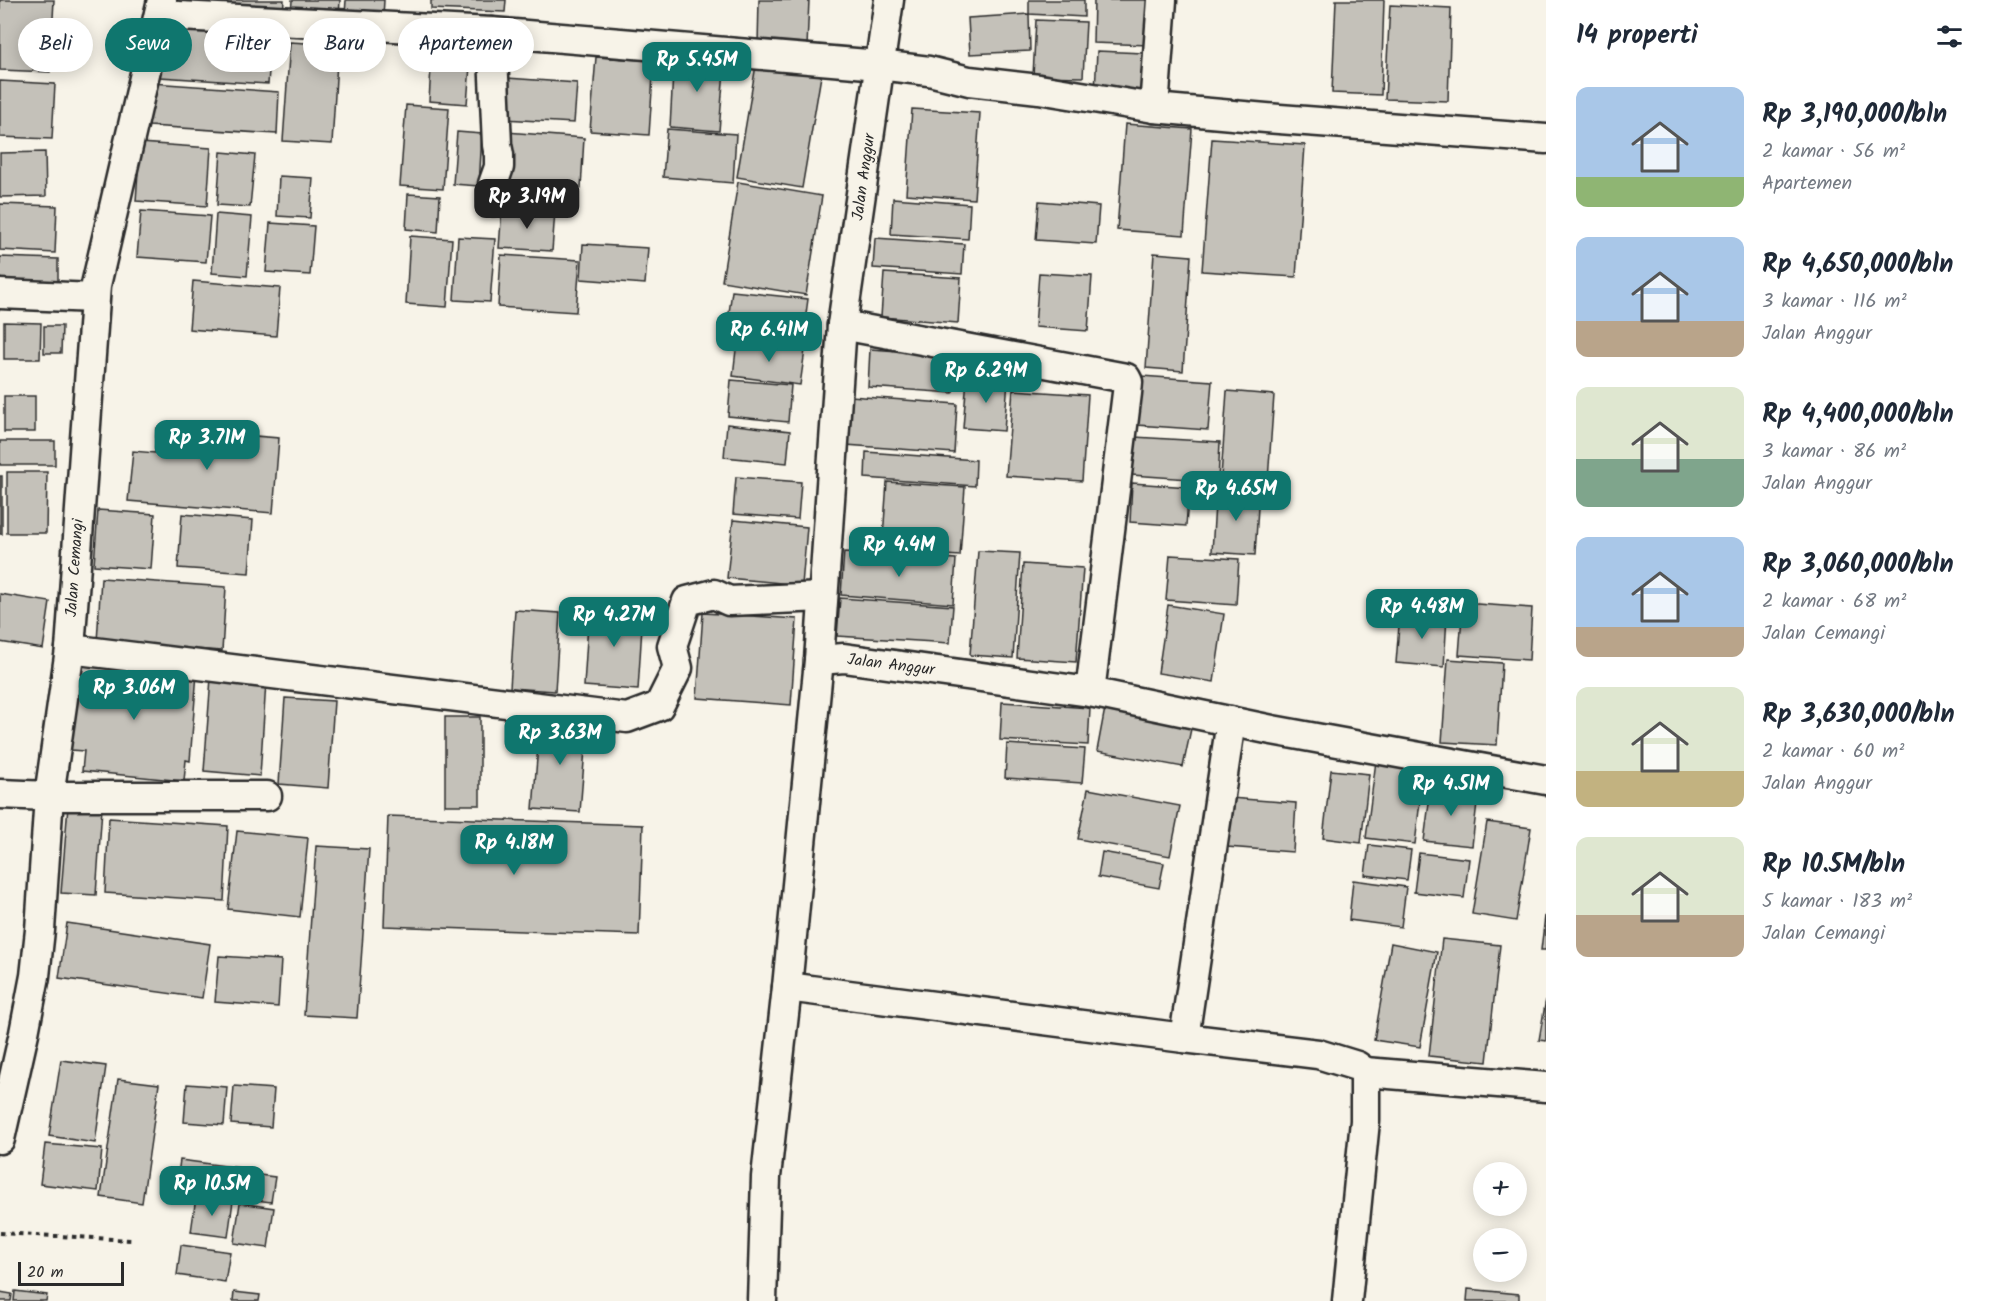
<!DOCTYPE html>
<html lang="id">
<meta charset="utf-8">
<style>
body{margin:0;font-family:Kalam,sans-serif;background:#f6f6f7;color:#1f2937;height:100vh;display:flex;flex-direction:column;font-size:22px;white-space:nowrap}
*{box-sizing:border-box;margin:0}
p{font-size:20px;color:#747a83}
.icon{flex:none;width:33px;height:33px;fill:none;stroke:currentColor;stroke-width:2;stroke-linecap:round;stroke-linejoin:round}
.map{position:relative;flex:1;overflow:hidden}
.sheet{display:flex;flex-direction:column;background:#fff;width:450px}
.sheet>*{flex:none}
.top-card{position:absolute;left:18px;top:18px;width:570px;height:54px;display:flex;gap:12px}
.tools{position:absolute;left:1473px;top:1162px;display:grid;gap:12px}
.tools a{display:grid;place-items:center;width:54px;height:54px;border-radius:50%;background:#fff;box-shadow:0 3px 15px #0003;font-size:30px}
.scale{position:absolute;left:18px;bottom:15px;width:106px;box-sizing:border-box;padding-left:6px;border:3px solid #2b2b2b;border-top:0;font-size:16px;line-height:21px;white-space:nowrap;color:#2b2b2b;-webkit-text-stroke:4px #f7f3e8;paint-order:stroke}
.price{position:absolute;translate:-50% -51px;padding:0 14px;border-radius:12px;background:#0f766e;color:#fff;font-size:20px;line-height:39px;filter:drop-shadow(0 2px 3px #0008)}
.price::after{content:'';position:absolute;left:50%;top:36px;width:18px;height:14px;margin-left:-9px;background:inherit;clip-path:polygon(0 0,100% 0,50% 100%)}
.price.on{background:#222;color:#fff}
ul{padding:0;list-style:none}
li{display:flex;align-items:center;gap:18px;height:150px;padding:0 30px}
li span{display:grid;place-items:center;flex:none;width:168px;height:120px;border-radius:12px;color:#555}
li>.icon{margin-inline-start:auto}
span .icon{width:72px;height:72px;fill:#fffc;stroke-width:1}
li b{font-size:26px}
h2{display:flex;justify-content:space-between;align-items:center;height:72px;padding:0 30px;font-size:26px}
.chip{padding:0 21px;border-radius:27px;background:#fff;box-shadow:0 3px 15px #0003;font-size:21px;line-height:54px}
.chip.on{background:#0f766e;color:#fff}
main{display:flex;flex:1;min-height:0}
.map>svg:first-child{display:block}
.building{fill:#c4c1b9;stroke:#2b2b2b;stroke-width:1.5}
.lines{fill:none;stroke-linecap:round;stroke-linejoin:round}
.minor-casing{stroke:#2b2b2b;stroke-width:33}
.path{stroke:#2b2b2b;stroke-width:4;stroke-dasharray:4.5 4.5;stroke-linecap:butt}
.minor{stroke:#f7f3e8;stroke-width:28}
.labels{text-anchor:middle;dominant-baseline:central;stroke-width:4.5;stroke-linejoin:round;paint-order:stroke}
.street-label{font-size:16px;fill:#2b2b2b;stroke:#f7f3e8}
</style>
<main>
<div class="map">
<svg width="1546" height="1301" viewBox="0 0 1546 1301">
<rect width="100%" height="100%" fill="#f7f3e8"/>
<filter id="ink" filterUnits="userSpaceOnUse"><feTurbulence type="fractalNoise" baseFrequency=".0167" numOctaves="2"/><feDisplacementMap in="SourceGraphic" scale="12" xChannelSelector="R" yChannelSelector="G"/><feConvolveMatrix kernelMatrix="1 2 1 2 8 2 1 2 1" color-interpolation-filters="sRGB"/></filter>
<g filter="url(#ink)">
<g class="building">
<path d="M0 0H54L50 72 0 70Z"/>
<path d="M208 0H284L283 14 208 11Z"/>
<path d="M292 0H340L339 17 291 15Z"/>
<path d="M346 0H384L383 17 345 15Z"/>
<path d="M431 0H506L505 12 431 9Z"/>
<path d="M759 0H809L807 47 758 45Z"/>
<path d="M1029 0H1084V17L1029 14Z"/>
<path d="M1094 0H1151L1149 45 1093 43Z"/>
<path d="M1336 0H1384L1381 95 1332 93Z"/>
<path d="M1390 5 1451 8 1448 101 1385 99Z"/>
<path d="M1029 14 1030 51 970 54 968 18Z"/>
<path d="M1036 20 1086 22 1083 77 1033 76Z"/>
<path d="M164 24 272 32 268 84 160 77Z"/>
<path d="M290 42 338 45 332 144 283 141Z"/>
<path d="M432 50 471 53 467 104 429 101Z"/>
<path d="M1097 51 1143 53 1142 94 1095 92Z"/>
<path d="M674 55 725 58 719 131 670 127Z"/>
<path d="M596 57 654 61 649 135 590 131Z"/>
<path d="M757 59 822 70 802 188 737 177Z"/>
<path d="M507 78 577 83 574 123 504 119Z"/>
<path d="M0 81 55 84 52 139 0 137Z"/>
<path d="M152 83 279 92 277 134 149 126Z"/>
<path d="M406 105 449 108 443 189 400 186Z"/>
<path d="M912 109 980 113 974 199 906 194Z"/>
<path d="M1125 124 1192 129 1184 235 1117 230Z"/>
<path d="M667 129 736 134 733 183 663 177Z"/>
<path d="M457 132 482 134 479 186 453 184Z"/>
<path d="M506 132 584 138 581 188 502 183Z"/>
<path d="M1212 139 1305 145 1296 277 1202 271Z"/>
<path d="M140 143 211 148 207 206 136 201Z"/>
<path d="M45 152 46 196 0 197V153Z"/>
<path d="M221 152 255 155 250 207 217 205Z"/>
<path d="M279 176 313 178 310 218 277 216Z"/>
<path d="M738 182 822 196 806 295 722 281Z"/>
<path d="M408 194 440 196 438 232 406 229Z"/>
<path d="M893 198 970 204 968 239 891 234Z"/>
<path d="M1039 201 1099 206 1096 244 1036 240Z"/>
<path d="M0 204 57 206 55 253 0 250Z"/>
<path d="M502 208 555 211 552 251 499 248Z"/>
<path d="M141 211 210 216 206 262 137 257Z"/>
<path d="M216 214 252 217 247 276 212 273Z"/>
<path d="M270 223 314 226 310 275 266 272Z"/>
<path d="M410 236 452 239 447 307 406 304Z"/>
<path d="M458 237 495 239 490 302 454 300Z"/>
<path d="M875 238 964 244 962 274 873 268Z"/>
<path d="M583 244 648 248 645 284 581 279Z"/>
<path d="M1154 253 1191 256 1183 371 1146 368Z"/>
<path d="M501 255 580 260 576 312 498 307Z"/>
<path d="M0 257 58 259V289L0 288Z"/>
<path d="M884 273 961 278 958 323 881 317Z"/>
<path d="M1039 273 1092 276 1088 331 1035 327Z"/>
<path d="M193 281 280 288 276 336 189 329Z"/>
<path d="M732 291 808 299 804 329 728 320Z"/>
<path d="M4 322 41 323 40 359H4Z"/>
<path d="M44 326H62L61 353H44Z"/>
<path d="M737 341 805 350 800 385 733 376Z"/>
<path d="M870 349 956 355 953 393 868 387Z"/>
<path d="M1141 376 1212 381 1208 430 1137 425Z"/>
<path d="M967 378 1008 381 1004 431 963 428Z"/>
<path d="M731 380 791 385 788 422 728 416Z"/>
<path d="M1013 390 1088 395 1082 481 1006 476Z"/>
<path d="M1227 391 1274 395 1268 480 1221 477Z"/>
<rect x="4" y="396" width="31" height="36"/>
<path d="M850 396 957 404 954 453 846 445Z"/>
<path d="M727 424 790 431 787 463 724 457Z"/>
<path d="M157 428 279 438 273 513 128 501 133 451 155 453Z"/>
<path d="M1134 437 1220 442 1218 481 1132 475Z"/>
<rect x="0" y="441" width="55" height="24"/>
<path d="M866 452 976 460 975 486 865 478Z"/>
<path d="M7 472H47L46 533H7Z"/>
<rect x="0" y="476" width="2" height="58"/>
<path d="M736 477 801 482 798 519 733 514Z"/>
<path d="M887 482 965 487 960 556 882 551Z"/>
<path d="M1132 483 1189 487 1186 526 1130 522Z"/>
<path d="M1216 488 1259 491 1255 555 1212 552Z"/>
<path d="M98 510 155 514 151 569 94 565Z"/>
<path d="M182 514 253 520 249 573 178 568Z"/>
<path d="M733 520 807 527 802 585 727 578Z"/>
<path d="M978 551 1020 553 1013 658 970 655Z"/>
<path d="M844 552 956 559 953 604 841 595Z"/>
<path d="M1170 555 1239 559 1236 605 1166 600Z"/>
<path d="M1023 564 1083 568 1076 662 1017 658Z"/>
<path d="M101 578 226 587 222 651 97 642Z"/>
<path d="M0 594 50 602 43 649 0 642Z"/>
<path d="M840 598 953 606 950 643 837 636Z"/>
<path d="M1463 603 1532 608 1529 660 1459 655Z"/>
<path d="M1168 605 1224 614 1214 682 1158 673Z"/>
<path d="M589 607 643 611 638 690 584 686Z"/>
<path d="M515 610 560 613 555 691 510 688Z"/>
<path d="M703 613 797 619 791 705 697 698Z"/>
<path d="M1400 613 1447 616 1444 667 1396 663Z"/>
<path d="M1448 659 1502 663 1497 745 1442 742Z"/>
<path d="M77 663 197 673 190 761 186 760 184 781 82 771 84 751 71 750Z"/>
<path d="M211 678 266 682 260 776 204 771Z"/>
<path d="M285 698 334 701 328 788 279 784Z"/>
<path d="M1002 702 1090 708 1088 745 1000 740Z"/>
<path d="M1105 708 1192 724 1183 767 1097 751Z"/>
<rect x="445" y="717" width="35" height="88"/>
<path d="M540 720 587 724 580 812 533 809Z"/>
<path d="M1007 744 1085 749 1082 783 1005 778Z"/>
<path d="M1376 761 1424 767 1415 844 1366 838Z"/>
<path d="M1331 770 1369 774 1361 843 1323 838Z"/>
<path d="M1431 788 1478 794 1472 846 1424 841Z"/>
<path d="M1088 789 1180 806 1170 856 1078 839Z"/>
<path d="M1230 798 1296 803 1293 852 1227 847Z"/>
<path d="M68 806 102 808 96 895 61 893Z"/>
<path d="M388 816 643 825 639 935 384 926Z"/>
<path d="M109 818 228 826 224 901 105 893Z"/>
<path d="M1487 822 1531 828 1516 921 1472 914Z"/>
<path d="M237 831 308 838 300 917 228 909Z"/>
<path d="M1369 845 1411 850 1407 880 1365 875Z"/>
<path d="M316 846 369 849 357 1018 304 1015Z"/>
<path d="M1102 852 1164 863 1159 888 1098 877Z"/>
<path d="M1419 853 1469 859 1464 898 1414 892Z"/>
<path d="M1353 880 1406 887 1401 927 1349 920Z"/>
<path d="M1545 916H1546V950H1541Z"/>
<path d="M67 923 210 944 202 998 59 978Z"/>
<path d="M1442 939 1500 945 1487 1062 1429 1056Z"/>
<path d="M1391 943 1437 952 1420 1047 1374 1040Z"/>
<path d="M219 956 281 960 278 1007 215 1002Z"/>
<path d="M1546 999V1041L1539 1040Z"/>
<path d="M61 1060 106 1066 95 1143 49 1136Z"/>
<path d="M118 1079 159 1084 142 1203 101 1197Z"/>
<path d="M187 1084 227 1087 224 1125 184 1122Z"/>
<path d="M234 1086 274 1089 271 1127 231 1124Z"/>
<path d="M45 1144 102 1149 98 1191 40 1184Z"/>
<path d="M180 1160 240 1168 235 1197 176 1188Z"/>
<path d="M244 1173 275 1177 271 1202 240 1198Z"/>
<path d="M196 1197 233 1201 228 1237 191 1232Z"/>
<path d="M240 1203 274 1208 268 1248 234 1243Z"/>
<path d="M181 1245 230 1252 225 1282 177 1275Z"/>
<path d="M1468 1289 1519 1294V1301H1467Z"/>
<path d="M15 1291 47 1295 46 1301H14Z"/>
<path d="M0 1292 12 1294 11 1301H0Z"/>
<path d="M234 1292 260 1295 259 1301H233Z"/>
</g>
<g class="lines">
<defs>
<g id="minor">
<path d="M889 0 842 325 819 660 844 658 1090 692 1272 730 1546 780"/>
<path d="M159 15 492 32 879 65 929 71 969 81 1039 89 1154 108 1266 118 1546 139"/>
<path d="M492 32 497 145 499 155V167L493 184V201"/>
<path d="M1154 108 1162 0"/>
<path d="M0 294 94 298"/>
<path d="M842 325 1126 378 1128 382 1127 393 1090 692"/>
<path d="M70 649 627 718 659 706 678 668 672 646 687 601 714 594 729 601 823 597"/>
<path d="M1231 721 1184 1038 1318 1054 1357 1066 1365 1072V1121L1347 1301"/>
<path d="M0 794 49 796H267"/>
<path d="M787 987 1184 1038"/>
<path d="M1365 1072 1546 1087"/>
<path d="M0 1139 24 1033 35 976 40 930 49 796 70 649 96 285 162 0"/>
<path d="M762 1301 766 1177 787 987 819 660"/>
</g>
</defs>
<use href="#minor" class="minor-casing"/>
<path class="path" d="M0 1233 131 1240"/>
<use href="#minor" class="minor"/>
</g>
</g>
<g class="labels">
<g class="street-label">
<text transform="translate(864 177) rotate(-82)">Jalan Anggur</text>
<text transform="translate(75 568) rotate(-86)">Jalan Cemangi</text>
<text transform="translate(891 665) rotate(7)">Jalan Anggur</text>
</g>
</g>
</svg>
<div class="tools">
<a>+</a>
<a>−</a>
</div>
<div class="scale">20 m</div>
<b class="price" style="left:697px;top:93px">Rp 5.45M</b>
<b class="price on" style="left:527px;top:230px">Rp 3.19M</b>
<b class="price" style="left:769px;top:363px">Rp 6.41M</b>
<b class="price" style="left:986px;top:404px">Rp 6.29M</b>
<b class="price" style="left:207px;top:471px">Rp 3.71M</b>
<b class="price" style="left:1236px;top:522px">Rp 4.65M</b>
<b class="price" style="left:899px;top:578px">Rp 4.4M</b>
<b class="price" style="left:1422px;top:640px">Rp 4.48M</b>
<b class="price" style="left:614px;top:648px">Rp 4.27M</b>
<b class="price" style="left:134px;top:721px">Rp 3.06M</b>
<b class="price" style="left:560px;top:766px">Rp 3.63M</b>
<b class="price" style="left:1451px;top:817px">Rp 4.51M</b>
<b class="price" style="left:514px;top:876px">Rp 4.18M</b>
<b class="price" style="left:212px;top:1217px">Rp 10.5M</b>
<div class="top-card">
<a class="chip">Beli</a>
<a class="chip on">Sewa</a>
<a class="chip">Filter</a>
<a class="chip">Baru</a>
<a class="chip">Apartemen</a>
</div>
</div>
<section class="sheet">
<h2>14 properti<svg class="icon" aria-label="filters" viewBox="0 0 24 24"><path d="M4 7h16M4 17h16"/><circle cx="9" cy="7" r="2"/><circle cx="15" cy="17" r="2"/></svg></h2>
<ul>
<li><span style="background:linear-gradient(#a9c7e8 75%,#8fb573 0)"><svg class="icon" aria-label="home" viewBox="0 0 24 24"><path d="M3 11l9-7 9 7M6 9v11h12V9"/></svg></span><div><b>Rp 3,190,000/bln</b><p>2 kamar · 56 m²</p><p>Apartemen</p></div></li>
<li><span style="background:linear-gradient(#a9c7e8 70%,#b9a48a 0)"><svg class="icon" aria-label="home" viewBox="0 0 24 24"><path d="M3 11l9-7 9 7M6 9v11h12V9"/></svg></span><div><b>Rp 4,650,000/bln</b><p>3 kamar · 116 m²</p><p>Jalan Anggur</p></div></li>
<li><span style="background:linear-gradient(#dfe7d0 60%,#7fa58c 0)"><svg class="icon" aria-label="home" viewBox="0 0 24 24"><path d="M3 11l9-7 9 7M6 9v11h12V9"/></svg></span><div><b>Rp 4,400,000/bln</b><p>3 kamar · 86 m²</p><p>Jalan Anggur</p></div></li>
<li><span style="background:linear-gradient(#a9c7e8 75%,#b9a48a 0)"><svg class="icon" aria-label="home" viewBox="0 0 24 24"><path d="M3 11l9-7 9 7M6 9v11h12V9"/></svg></span><div><b>Rp 3,060,000/bln</b><p>2 kamar · 68 m²</p><p>Jalan Cemangi</p></div></li>
<li><span style="background:linear-gradient(#dfe7d0 70%,#c2b280 0)"><svg class="icon" aria-label="home" viewBox="0 0 24 24"><path d="M3 11l9-7 9 7M6 9v11h12V9"/></svg></span><div><b>Rp 3,630,000/bln</b><p>2 kamar · 60 m²</p><p>Jalan Anggur</p></div></li>
<li><span style="background:linear-gradient(#dfe7d0 65%,#b9a48a 0)"><svg class="icon" aria-label="home" viewBox="0 0 24 24"><path d="M3 11l9-7 9 7M6 9v11h12V9"/></svg></span><div><b>Rp 10.5M/bln</b><p>5 kamar · 183 m²</p><p>Jalan Cemangi</p></div></li>
</ul>
</section>
</main>
